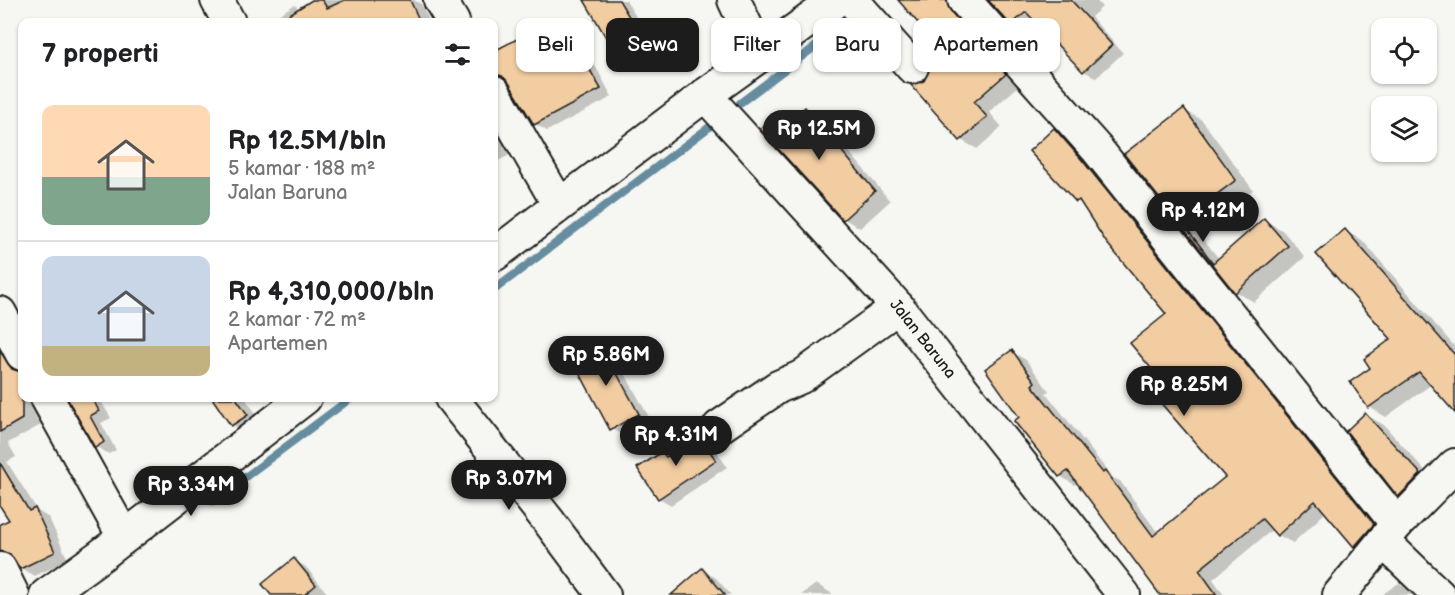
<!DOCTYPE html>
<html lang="id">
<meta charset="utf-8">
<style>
body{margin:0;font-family:"Balsamiq Sans",sans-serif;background:#f2f2f2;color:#202124;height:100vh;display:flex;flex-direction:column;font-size:22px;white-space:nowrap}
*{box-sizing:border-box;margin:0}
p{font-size:20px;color:#757577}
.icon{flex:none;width:33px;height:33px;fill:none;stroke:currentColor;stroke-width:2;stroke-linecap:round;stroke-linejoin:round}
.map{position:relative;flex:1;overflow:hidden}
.panel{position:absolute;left:18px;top:18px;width:480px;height:384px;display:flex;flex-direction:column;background:#fff;border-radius:12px;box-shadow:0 2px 4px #0004}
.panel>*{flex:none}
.guide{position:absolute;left:516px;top:18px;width:570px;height:54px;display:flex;gap:12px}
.fabs{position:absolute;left:1371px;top:18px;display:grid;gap:12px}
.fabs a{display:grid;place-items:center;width:66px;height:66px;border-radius:12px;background:#fff;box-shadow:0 2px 4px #0004;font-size:30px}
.price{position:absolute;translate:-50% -51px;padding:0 14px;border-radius:21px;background:#1c1c1c;color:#fff;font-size:20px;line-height:39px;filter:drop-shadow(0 2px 3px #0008)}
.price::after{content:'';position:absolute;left:50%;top:36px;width:18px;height:14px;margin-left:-9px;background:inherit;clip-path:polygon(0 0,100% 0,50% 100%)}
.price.active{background:#222;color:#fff}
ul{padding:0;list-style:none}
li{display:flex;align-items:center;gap:18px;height:150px;padding:0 24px}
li+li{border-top:2px solid #e0e0e0}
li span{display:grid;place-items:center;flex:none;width:168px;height:120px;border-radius:12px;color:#555}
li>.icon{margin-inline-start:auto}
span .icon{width:72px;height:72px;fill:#fffc;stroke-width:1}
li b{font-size:26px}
h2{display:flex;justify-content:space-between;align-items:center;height:72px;padding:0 24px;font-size:26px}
.tag{padding:0 21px;border-radius:12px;background:#fff;box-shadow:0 2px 4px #0004;font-size:21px;line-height:54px}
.tag.active{background:#1c1c1c;color:#fff}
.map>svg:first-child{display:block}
.shadow{fill:#0003}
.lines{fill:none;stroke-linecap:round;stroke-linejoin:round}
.stream{stroke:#658c9f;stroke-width:8}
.building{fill:#f2cda2;stroke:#1c1c1c;stroke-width:1.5}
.minor-casing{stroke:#1c1c1c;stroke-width:36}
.minor{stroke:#f6f6f2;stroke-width:32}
.labels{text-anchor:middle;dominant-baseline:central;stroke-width:5;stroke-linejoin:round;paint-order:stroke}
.street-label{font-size:16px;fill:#1c1c1c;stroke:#f6f6f2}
</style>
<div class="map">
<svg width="1455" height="595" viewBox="0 0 1455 595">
<rect width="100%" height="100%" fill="#f6f6f2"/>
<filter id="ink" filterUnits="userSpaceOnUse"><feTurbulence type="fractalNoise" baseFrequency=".0167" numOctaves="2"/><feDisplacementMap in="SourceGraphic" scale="12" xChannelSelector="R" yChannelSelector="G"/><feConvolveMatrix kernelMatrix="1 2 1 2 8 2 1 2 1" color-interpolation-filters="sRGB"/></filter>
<g filter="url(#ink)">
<g class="shadow">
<path d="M315 0H414L421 4 430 22H267L294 5 301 9Z"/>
<path d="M585 0H626L651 42 627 57 615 49Z"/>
<path d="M900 0H956L1021 84 989 112 1002 127 977 149 961 140 925 82 948 55Z"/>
<path d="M990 0H1096L1102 7 1091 17 1123 53 1096 78 1084 71 1036 21 1024 31 1012 24Z"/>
<path d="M517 40 529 48 538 63 567 48 579 55 582 60 596 67 612 97 547 131 535 124 511 82 500 74 494 62V53Z"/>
<path d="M805 109 821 118 890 201 860 228 844 219 763 129 781 114 792 120Z"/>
<path d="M494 110 516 152 494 163Z"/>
<path d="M1184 110 1202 120 1253 190 1198 232 1219 259 1264 220 1282 230 1305 257 1254 302 1236 292 1126 154Z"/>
<path d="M1054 130 1069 138 1388 533 1369 554 1355 546 1326 512 1293 543 1278 535 1273 529 1213 579 1224 595H1170L1078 482 1075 485 1060 476 1016 422 1021 417 1012 352 1026 360 1049 391 1046 393 1113 478 1120 481 1158 533 1227 478 1167 385 1168 314 1084 205 1077 201Z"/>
<path d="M494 221 504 243 494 248Z"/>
<path d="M1345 231 1362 240 1455 347V409L1432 384 1386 417 1369 407 1372 368 1393 340Z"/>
<path d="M0 335 20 373H22V398H45L48 421 8 443 16 457 7 462 38 511 49 518 68 560 35 576 21 568 15 558 0 548V526L11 521 0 503Z"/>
<path d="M599 343 612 350 651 421 624 436 611 428 586 362Z"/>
<path d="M69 398H99L111 418 101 423 116 450 109 454 96 447Z"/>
<path d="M214 398H245L264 425 250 435 232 425Z"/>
<path d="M1366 415 1384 425 1438 485 1417 506 1399 496 1348 431Z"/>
<path d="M699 437 712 444 727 467 671 505 659 498 662 453 669 457Z"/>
<path d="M294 560 306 567 327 593 324 595H273Z"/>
<path d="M702 570 716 578 731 595H673Z"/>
<path d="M1399 583 1411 590 1416 595H1385L1384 593Z"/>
<path d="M816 584 831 593 832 595H801Z"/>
</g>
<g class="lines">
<g class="stream">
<path d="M740 103 856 16"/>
<path d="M494 290 708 128"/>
<path d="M213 501 351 398"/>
</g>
</g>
<g class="building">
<path d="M312 0H322L327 8 345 0H410L420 22H277Z"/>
<path d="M584 0H619L640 35 614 51Z"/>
<path d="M898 0H947L951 12 1006 74 974 102 987 117 960 141 911 85 924 81 929 70 946 55Z"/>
<path d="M988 0H1071L1112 45 1083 72 1026 12 1011 25Z"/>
<path d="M517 39 532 65 567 46 576 62 583 58 601 89 534 125 509 83 502 76 494 74V51Z"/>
<path d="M805 107 875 191 843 220 760 129 781 112 789 121Z"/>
<path d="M1184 108 1236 180 1181 221 1213 263 1264 218 1288 246 1235 293 1124 154Z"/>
<path d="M1054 128 1082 160 1374 524 1354 547 1315 501 1277 536 1262 519 1199 570 1217 595H1160L1068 471 1059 477 1014 421 1019 417 985 369 1012 350 1035 382 1032 385 1103 473 1105 471 1153 536 1225 477 1153 394 1165 385 1130 343 1166 314 1106 242 1079 200 1076 202 1029 151Z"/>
<path d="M1345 229 1455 355V413L1419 372 1368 408 1350 382 1370 368 1364 359 1391 339 1316 254Z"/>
<path d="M599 341 639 414 610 430 576 366 584 362 579 352Z"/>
<path d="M0 351 12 369 22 372V419L0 432Z"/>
<path d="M67 398H92L99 411 90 416 104 442 95 448Z"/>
<path d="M212 398H236L248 415 231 426Z"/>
<path d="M1365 413 1421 474 1398 497 1346 431Z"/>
<path d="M699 436 716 460 658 499 637 468 662 452 666 457Z"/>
<path d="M0 463 29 511 35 508 55 552 20 569 10 554 0 551V524L9 520 0 506Z"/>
<path d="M294 558 316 585 304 595H271L262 584Z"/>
<path d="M702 568 725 595H671Z"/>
</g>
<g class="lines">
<defs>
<g id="minor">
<path d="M217 0 229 22"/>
<path d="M440 0 453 22"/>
<path d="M734 0 760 56"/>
<path d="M852 0 912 67"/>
<path d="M964 0 1096 148 1397 524"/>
<path d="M494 92 559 205"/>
<path id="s1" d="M705 95 898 307 1124 595"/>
<path d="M494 255 705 95 837 0"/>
<path d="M0 313 22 354"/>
<path d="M47 398 124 537"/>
<path d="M451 398 550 523 604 595"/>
<path d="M719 427 778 387 801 377 898 307"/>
<path d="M1383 541 1439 595"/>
<path d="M0 569 13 595"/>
<path d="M46 595 100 556 305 398"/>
<path d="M1339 595 1397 524 1455 465"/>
</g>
</defs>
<use href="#minor" class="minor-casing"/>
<use href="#minor" class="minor"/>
</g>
</g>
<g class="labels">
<g class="street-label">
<text stroke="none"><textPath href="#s1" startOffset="327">Jalan Baruna</textPath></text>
</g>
</g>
</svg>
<div class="fabs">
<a><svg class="icon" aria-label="locate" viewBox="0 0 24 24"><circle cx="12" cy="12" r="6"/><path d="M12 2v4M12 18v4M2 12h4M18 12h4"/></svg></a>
<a><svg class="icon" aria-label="layers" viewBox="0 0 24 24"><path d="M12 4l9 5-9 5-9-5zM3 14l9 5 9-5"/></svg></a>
</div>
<b class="price active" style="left:819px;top:161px">Rp 12.5M</b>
<b class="price" style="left:1203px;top:243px">Rp 4.12M</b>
<b class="price" style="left:606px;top:387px">Rp 5.86M</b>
<b class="price" style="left:1184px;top:417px">Rp 8.25M</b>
<b class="price" style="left:676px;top:467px">Rp 4.31M</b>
<b class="price" style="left:509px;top:511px">Rp 3.07M</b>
<b class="price" style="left:191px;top:517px">Rp 3.34M</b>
<div class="guide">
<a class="tag">Beli</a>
<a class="tag active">Sewa</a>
<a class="tag">Filter</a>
<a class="tag">Baru</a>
<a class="tag">Apartemen</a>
</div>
<section class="panel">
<h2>7 properti<svg class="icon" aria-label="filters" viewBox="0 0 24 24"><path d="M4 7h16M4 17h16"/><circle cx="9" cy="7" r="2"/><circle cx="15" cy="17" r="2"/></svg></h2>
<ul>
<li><span style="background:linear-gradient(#ffd9b3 60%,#7fa58c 0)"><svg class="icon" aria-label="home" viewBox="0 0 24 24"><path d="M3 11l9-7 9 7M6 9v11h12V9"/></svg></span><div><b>Rp 12.5M/bln</b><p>5 kamar · 188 m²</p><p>Jalan Baruna</p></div></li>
<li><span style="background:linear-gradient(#c9d6e8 75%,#c2b280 0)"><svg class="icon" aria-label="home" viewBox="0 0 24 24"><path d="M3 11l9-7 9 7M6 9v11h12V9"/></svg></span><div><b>Rp 4,310,000/bln</b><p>2 kamar · 72 m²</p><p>Apartemen</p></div></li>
</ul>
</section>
</div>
